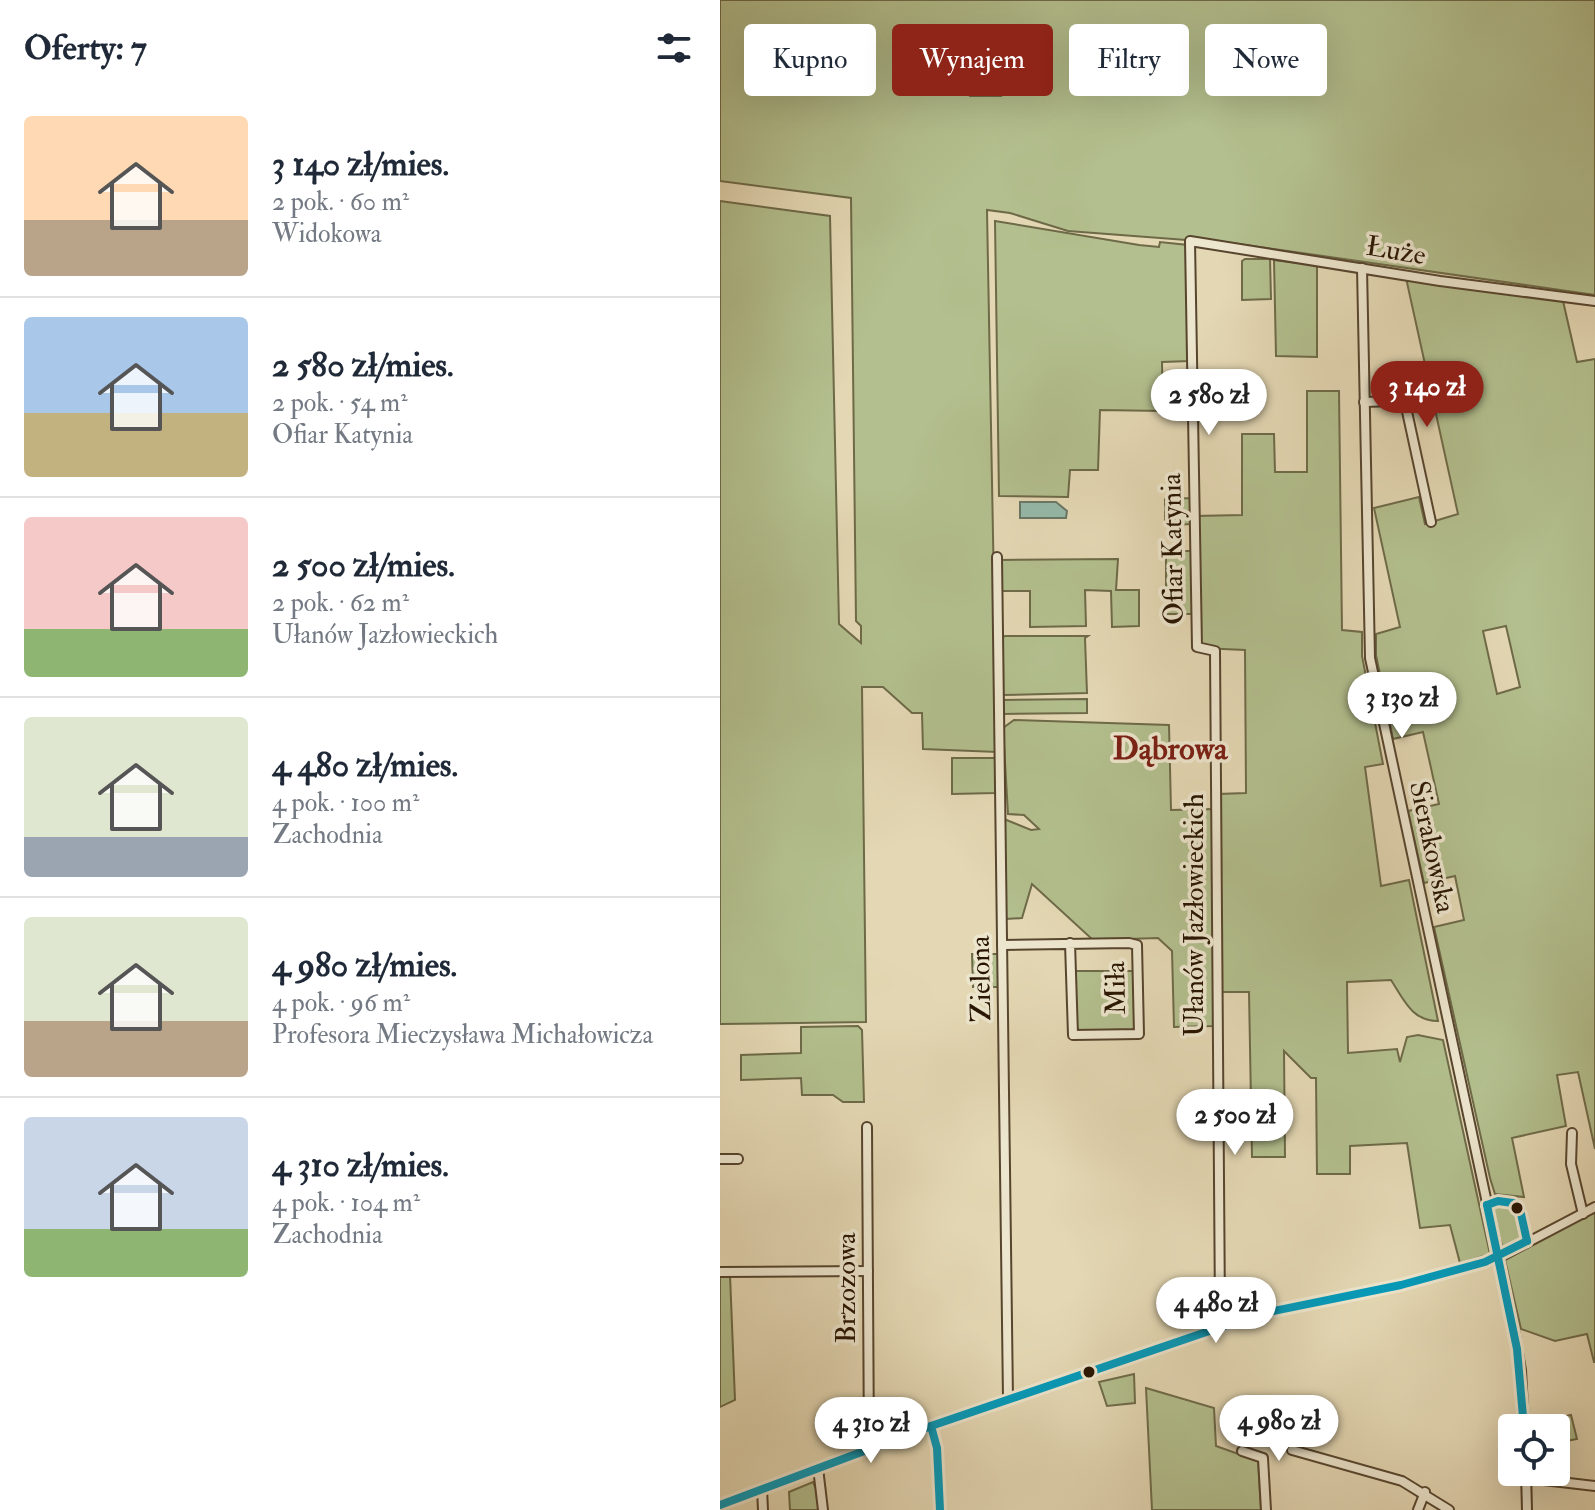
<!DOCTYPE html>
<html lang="pl">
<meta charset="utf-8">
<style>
body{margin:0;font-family:"IM FELL Double Pica",serif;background:#f6f6f7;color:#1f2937;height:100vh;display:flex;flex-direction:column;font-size:30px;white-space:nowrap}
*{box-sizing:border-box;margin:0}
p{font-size:26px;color:#747a83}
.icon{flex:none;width:44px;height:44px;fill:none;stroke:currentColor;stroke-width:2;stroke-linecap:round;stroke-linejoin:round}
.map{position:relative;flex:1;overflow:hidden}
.details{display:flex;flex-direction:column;background:#fff;width:720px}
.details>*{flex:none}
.hud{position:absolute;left:24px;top:24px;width:730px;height:72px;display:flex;gap:16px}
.buttons{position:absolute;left:778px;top:1414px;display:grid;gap:16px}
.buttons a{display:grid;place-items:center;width:72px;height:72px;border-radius:8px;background:#fff;box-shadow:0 8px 32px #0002;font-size:40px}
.price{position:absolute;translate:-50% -68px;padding:0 18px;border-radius:28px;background:#fff;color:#222;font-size:26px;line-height:52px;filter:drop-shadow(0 2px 4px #0008)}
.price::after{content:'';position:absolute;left:50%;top:48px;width:24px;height:18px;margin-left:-12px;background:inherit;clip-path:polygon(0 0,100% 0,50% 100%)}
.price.active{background:#8f2418;color:#fff}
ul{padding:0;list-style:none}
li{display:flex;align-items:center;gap:24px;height:200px;padding:0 24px}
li+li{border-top:2px solid #e0e1e3}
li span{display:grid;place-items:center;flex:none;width:224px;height:160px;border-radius:8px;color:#555}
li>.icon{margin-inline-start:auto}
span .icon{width:96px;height:96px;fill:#fffc;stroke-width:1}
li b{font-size:34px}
h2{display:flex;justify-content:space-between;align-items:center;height:96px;padding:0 24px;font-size:34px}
.chip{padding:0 28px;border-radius:8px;background:#fff;box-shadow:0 8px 32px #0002;font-size:28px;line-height:72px}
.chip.active{background:#8f2418;color:#fff}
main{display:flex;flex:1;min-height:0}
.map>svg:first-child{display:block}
.green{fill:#b3bf8e;stroke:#6e6a48;stroke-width:2;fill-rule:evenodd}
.water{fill:#95baaa;stroke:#697866;stroke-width:2}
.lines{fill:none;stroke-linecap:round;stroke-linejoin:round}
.minor-casing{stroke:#57452e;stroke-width:12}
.minor{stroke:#ede6ce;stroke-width:8}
.bus-1-casing{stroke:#ede6ce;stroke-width:14}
.bus-1{stroke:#049aba;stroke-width:8}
.bus-dot{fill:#281401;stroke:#ede6ce;stroke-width:3}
.labels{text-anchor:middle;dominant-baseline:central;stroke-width:7;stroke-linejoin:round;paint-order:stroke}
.street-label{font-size:28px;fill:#281401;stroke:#ede6ce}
.quarter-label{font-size:32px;font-weight:bold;fill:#7a1f14;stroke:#ede6ce}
</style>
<main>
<section class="details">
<h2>Oferty: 7<svg class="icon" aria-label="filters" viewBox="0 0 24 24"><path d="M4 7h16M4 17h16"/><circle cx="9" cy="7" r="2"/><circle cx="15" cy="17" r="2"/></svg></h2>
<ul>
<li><span style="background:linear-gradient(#ffd9b3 65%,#b9a48a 0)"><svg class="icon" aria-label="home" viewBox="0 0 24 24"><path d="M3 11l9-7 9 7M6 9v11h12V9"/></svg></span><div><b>3 140 zł/mies.</b><p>2 pok. · 60 m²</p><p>Widokowa</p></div></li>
<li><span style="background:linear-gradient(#a9c7e8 60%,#c2b280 0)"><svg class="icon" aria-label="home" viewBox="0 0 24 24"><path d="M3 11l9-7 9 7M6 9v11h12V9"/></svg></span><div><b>2 580 zł/mies.</b><p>2 pok. · 54 m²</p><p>Ofiar Katynia</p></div></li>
<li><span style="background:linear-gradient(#f6c9c9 70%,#8fb573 0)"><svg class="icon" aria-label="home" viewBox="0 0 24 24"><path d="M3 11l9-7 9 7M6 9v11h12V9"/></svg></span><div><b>2 500 zł/mies.</b><p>2 pok. · 62 m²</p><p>Ułanów Jazłowieckich</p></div></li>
<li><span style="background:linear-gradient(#dfe7d0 75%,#9aa5b1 0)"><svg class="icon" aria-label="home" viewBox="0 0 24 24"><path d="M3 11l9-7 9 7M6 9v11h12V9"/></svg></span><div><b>4 480 zł/mies.</b><p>4 pok. · 100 m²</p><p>Zachodnia</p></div></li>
<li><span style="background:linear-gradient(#dfe7d0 65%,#b9a48a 0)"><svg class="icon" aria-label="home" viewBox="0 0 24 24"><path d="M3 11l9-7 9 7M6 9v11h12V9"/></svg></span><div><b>4 980 zł/mies.</b><p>4 pok. · 96 m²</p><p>Profesora Mieczysława Michałowicza</p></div></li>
<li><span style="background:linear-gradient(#c9d6e8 70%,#8fb573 0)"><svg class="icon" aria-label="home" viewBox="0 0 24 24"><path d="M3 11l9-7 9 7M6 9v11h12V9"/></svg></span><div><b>4 310 zł/mies.</b><p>4 pok. · 104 m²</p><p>Zachodnia</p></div></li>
</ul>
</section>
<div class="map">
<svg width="875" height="1510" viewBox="0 0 875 1510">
<rect width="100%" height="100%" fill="#e4d8b4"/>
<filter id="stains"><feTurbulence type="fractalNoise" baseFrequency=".0025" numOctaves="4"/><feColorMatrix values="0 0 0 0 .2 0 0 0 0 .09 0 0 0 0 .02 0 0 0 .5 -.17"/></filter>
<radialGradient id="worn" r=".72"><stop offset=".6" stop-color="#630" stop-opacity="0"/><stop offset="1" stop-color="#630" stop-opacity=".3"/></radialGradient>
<g class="green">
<path d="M0 0H875V295L519 244 348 231 290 213 267 210 277 752 203 749 202 713H192L163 687H142L146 1022 0 1024V201L110 216 119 624 141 643V626L136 621 131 198 0 181ZM281 68 294 80 291 90 281 96H250L247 90Z"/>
<path d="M275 221 419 245 439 247 440 242 468 245 470 361 442 362 443 411 380 410 378 470H350L348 497 279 496Z"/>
<path d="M525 259H550L551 299 522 300V261Z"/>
<path d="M554 260 597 265V357L556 356Z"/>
<path d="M686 278 843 301 857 362 875 359V1149L858 1072 837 1075 846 1126 792 1138 804 1197 775 1194 770 1178 714 927 744 920 735 876 704 883 688 811 719 804 703 732 673 739 656 655V634L680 627 654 508 699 497 705 524 738 514ZM786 626 800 687 777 694 763 631Z"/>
<path d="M587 391H619L622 630 642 632V656L663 764 645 767 661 886 689 880 718 1021C692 1021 684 1000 671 980L627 982 628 1053 677 1049 680 1062 687 1037 698 1035 723 1040 770 1254 740 1263 730 1225 700 1228 687 1143 630 1146V1174H597L596 1078H591L564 1051 565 1157H532L529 992H500L498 794 526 793 525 650 481 648 475 516 522 515V434H554L555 472H587Z"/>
<path d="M473 498V524L445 525V499Z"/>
<path d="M446 551H473L474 614H446Z"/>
<path d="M398 559 396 590H419V626L392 627 391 591 365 590 366 626 310 627V591H280V560Z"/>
<path d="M285 636H368L365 638 367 693 283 695 282 638Z"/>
<path d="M367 699V713L283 714V700Z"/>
<path d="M294 720 449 725 451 810 493 809 494 1026 454 1027 452 951 438 938 373 940 312 884 302 918 286 919 284 819 311 830 319 829 304 815 288 814 283 728Z"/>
<path d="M232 758H275V793L232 794Z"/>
<path d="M252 954H278V987H253Z"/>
<path d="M355 971H416V1026L411 1031 361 1032 355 1026Z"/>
<path d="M138 1026 142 1030 144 1102H123L113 1095H82L81 1078 21 1080V1055L81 1053V1027Z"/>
<path d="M786 1203 796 1216 800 1215 803 1232 799 1240 783 1248 772 1214V1209Z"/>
<path d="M875 1209V1362H874L867 1334 835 1341 801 1329 785 1260Z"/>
<path d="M0 1275H10L15 1400 0 1407Z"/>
<path d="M414 1374 415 1403 387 1406 379 1382Z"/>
<path d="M426 1388 494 1408 496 1446 538 1461 541 1510H432Z"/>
<path d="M851 1415 857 1439 836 1443V1428H809V1424Z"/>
<path d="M93 1482 98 1493 99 1510H70L69 1492Z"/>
</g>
<path class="water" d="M300 502H336L347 511 346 518H300Z"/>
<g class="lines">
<defs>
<g id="minor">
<path d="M642 268 650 658 793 1324 801 1370 804 1428"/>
<path d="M644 402 675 401 686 407 711 522"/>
<path d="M277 557 288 1399"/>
<path d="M282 945 409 943 417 945 419 1034 353 1035 350 943"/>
<path d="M147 1127 149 1449"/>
<path d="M852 1133 851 1164 863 1214"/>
<path d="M0 1159H18"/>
<path d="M0 1272 148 1271"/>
<path d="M503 1326 500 1312 495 651 477 647 470 241 720 281 875 301"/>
<path d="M211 1426 217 1448 220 1510"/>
<path d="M572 1450 682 1481 729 1510"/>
<path d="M522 1451 543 1458 546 1510"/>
<path d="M98 1468 103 1510"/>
<path d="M806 1472 807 1510"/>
<path d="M806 1478 875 1486"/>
<path d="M42 1489 43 1510"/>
<path d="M0 1505 211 1426 539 1314 681 1285 778 1258 875 1207"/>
<path d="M698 1510 705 1492"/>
</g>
</defs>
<use href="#minor" class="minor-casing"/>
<use href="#minor" class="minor"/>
<defs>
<g id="bus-1">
<path d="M767 1205 797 1349 804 1428"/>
<path d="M767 1205 778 1201 793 1203 801 1214 807 1241"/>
<path d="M211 1426 217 1448 220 1510"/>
<path d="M0 1505 211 1426 539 1314 681 1285 765 1262 807 1241"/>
</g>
</defs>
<use href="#bus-1" class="bus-1-casing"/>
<use href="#bus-1" class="bus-1"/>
</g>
<g class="bus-dot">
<circle cx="797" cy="1208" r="7"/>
<circle cx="369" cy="1372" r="7"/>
</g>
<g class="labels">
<g class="street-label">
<text transform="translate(676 251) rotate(10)">Łuże</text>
<text transform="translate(453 549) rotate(-91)">Ofiar Katynia</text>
<text transform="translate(712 847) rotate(78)">Sierakowska</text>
<text transform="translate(474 915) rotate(-90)">Ułanów Jazłowieckich</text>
<text transform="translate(261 979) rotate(-91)">Zielona</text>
<text transform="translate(396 988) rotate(-91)">Miła</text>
<text transform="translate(126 1288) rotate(-90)">Brzozowa</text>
</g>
<g class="quarter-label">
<text x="450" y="749">Dąbrowa</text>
</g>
</g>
<rect width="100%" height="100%" filter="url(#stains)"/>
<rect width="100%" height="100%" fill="url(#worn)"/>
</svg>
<div class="buttons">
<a><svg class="icon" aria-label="locate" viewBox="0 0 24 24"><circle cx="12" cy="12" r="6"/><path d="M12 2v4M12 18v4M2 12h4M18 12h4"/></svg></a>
</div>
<b class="price active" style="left:707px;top:429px">3 140 zł</b>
<b class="price" style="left:489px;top:437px">2 580 zł</b>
<b class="price" style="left:682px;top:740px">3 130 zł</b>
<b class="price" style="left:515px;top:1157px">2 500 zł</b>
<b class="price" style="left:496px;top:1345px">4 480 zł</b>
<b class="price" style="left:559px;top:1463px">4 980 zł</b>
<b class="price" style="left:151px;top:1465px">4 310 zł</b>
<div class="hud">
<a class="chip">Kupno</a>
<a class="chip active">Wynajem</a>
<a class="chip">Filtry</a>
<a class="chip">Nowe</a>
</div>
</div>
</main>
